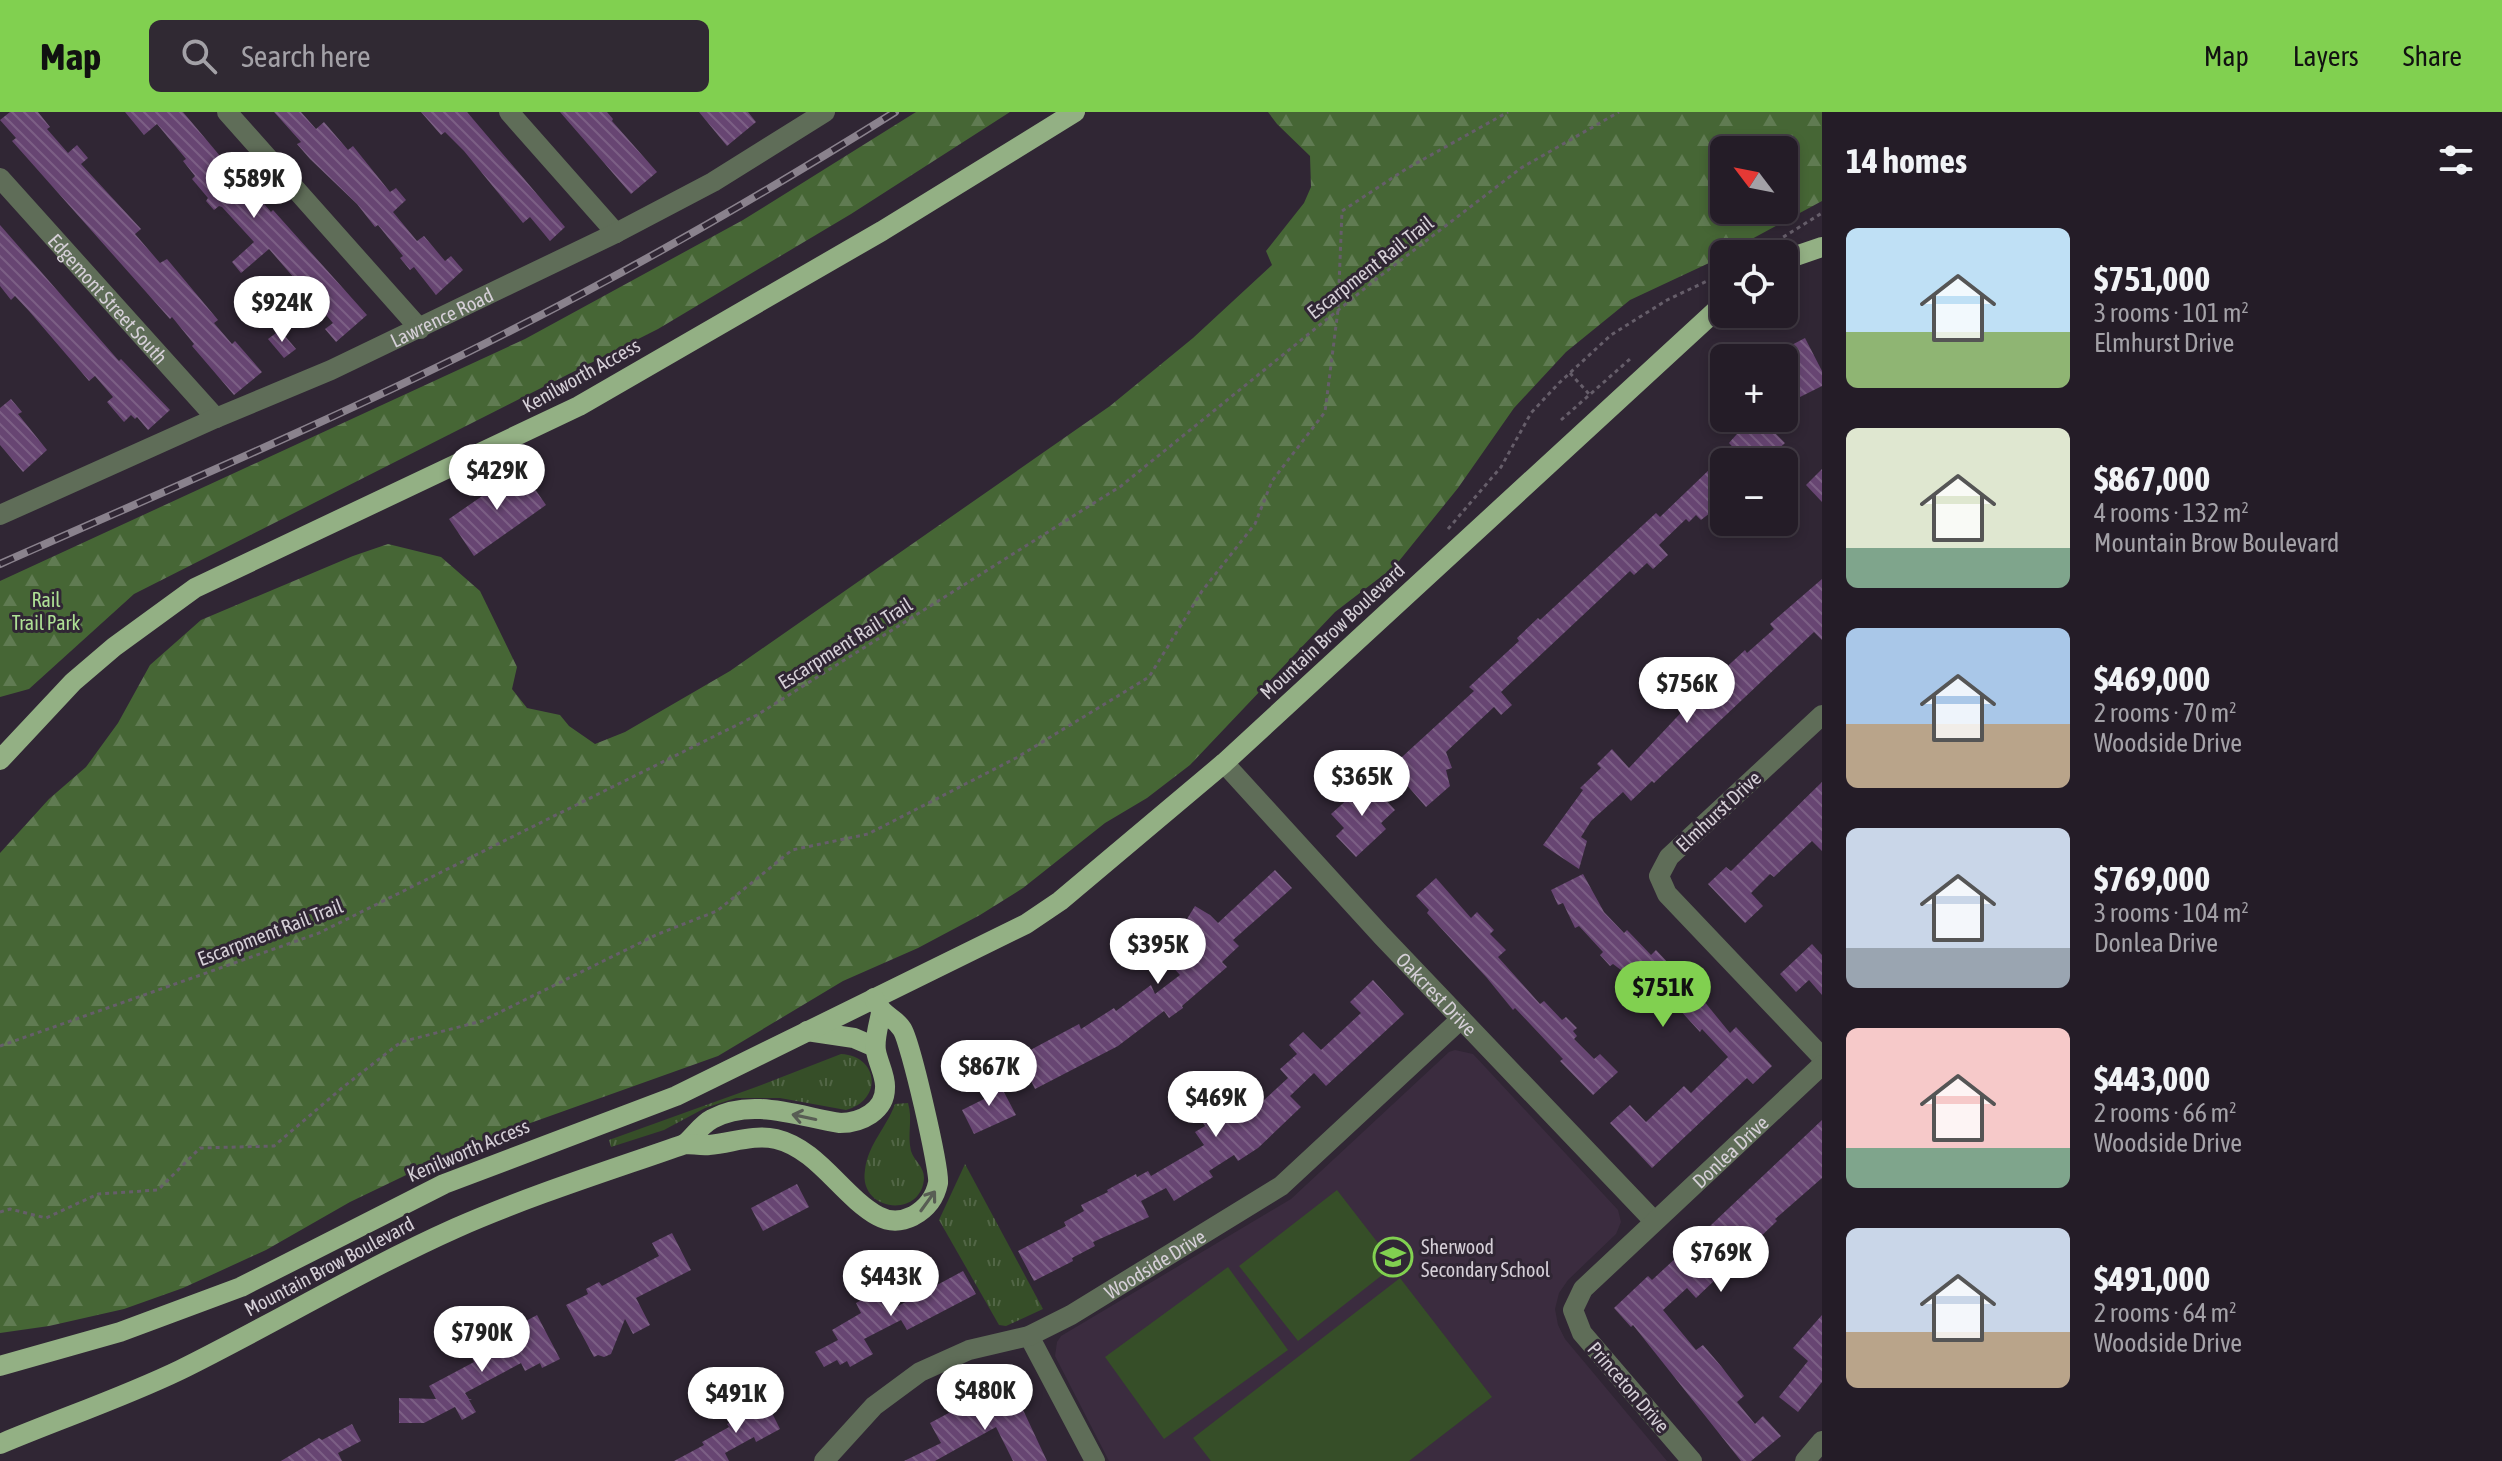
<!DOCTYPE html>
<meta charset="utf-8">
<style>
body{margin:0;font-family:"Asap Condensed",sans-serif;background:#302933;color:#f1f3f6;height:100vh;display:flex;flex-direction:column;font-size:30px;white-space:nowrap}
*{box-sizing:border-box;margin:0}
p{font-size:26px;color:#a3a1a7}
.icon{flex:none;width:44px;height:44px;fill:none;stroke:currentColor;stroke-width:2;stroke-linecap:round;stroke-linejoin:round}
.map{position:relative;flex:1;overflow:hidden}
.sheet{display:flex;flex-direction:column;background:#241c27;width:680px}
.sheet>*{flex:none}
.needle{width:52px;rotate:302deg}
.buttons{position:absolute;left:1710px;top:24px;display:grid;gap:16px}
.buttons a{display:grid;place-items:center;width:88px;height:88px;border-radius:12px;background:#241c27;box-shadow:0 4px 12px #0003,0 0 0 2px #413a44;font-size:40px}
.price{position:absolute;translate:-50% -68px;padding:0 18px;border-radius:28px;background:#fff;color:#222;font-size:26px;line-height:52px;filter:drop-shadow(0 2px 4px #0008)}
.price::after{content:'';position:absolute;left:50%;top:48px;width:24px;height:18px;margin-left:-12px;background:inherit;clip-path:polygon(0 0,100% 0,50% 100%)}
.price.current{background:#81d050;color:#111}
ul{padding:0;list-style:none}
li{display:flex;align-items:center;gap:24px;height:200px;padding:0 24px}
li span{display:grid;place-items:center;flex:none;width:224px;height:160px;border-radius:12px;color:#555}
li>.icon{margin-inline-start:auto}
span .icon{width:96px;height:96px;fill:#fffc;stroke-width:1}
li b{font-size:34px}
h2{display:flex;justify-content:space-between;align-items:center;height:96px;padding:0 24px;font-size:34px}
header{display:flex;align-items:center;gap:48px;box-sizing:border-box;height:112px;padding:0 40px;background:#81d050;color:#111}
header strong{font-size:38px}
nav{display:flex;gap:44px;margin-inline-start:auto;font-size:28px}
.search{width:560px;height:72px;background:#302933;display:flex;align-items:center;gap:20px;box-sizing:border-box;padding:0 28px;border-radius:12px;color:#a3a1a7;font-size:30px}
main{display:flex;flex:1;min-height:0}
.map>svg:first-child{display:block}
.built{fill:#3b2c3f}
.grass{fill:url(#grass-tufts)}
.forest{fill:url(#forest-firs);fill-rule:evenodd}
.pitch{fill:#364e28}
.building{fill:url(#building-back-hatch)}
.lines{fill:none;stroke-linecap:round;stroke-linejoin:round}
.path{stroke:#665e6a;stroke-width:3;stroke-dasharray:4 4;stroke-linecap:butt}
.minor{stroke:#5f6d58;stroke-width:20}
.major{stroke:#93b084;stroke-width:20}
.rail-casing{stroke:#8a828d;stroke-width:8}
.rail{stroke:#302634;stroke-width:5;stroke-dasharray:15;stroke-linecap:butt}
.oneway{stroke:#585d54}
.labels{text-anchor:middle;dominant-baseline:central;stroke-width:6;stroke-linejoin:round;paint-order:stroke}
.street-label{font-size:20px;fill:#d5cfd7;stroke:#302634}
.park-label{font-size:20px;fill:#aee095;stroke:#302634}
.poi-label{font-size:20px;fill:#d5cfd7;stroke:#302634;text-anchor:start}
</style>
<header>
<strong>Map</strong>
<div class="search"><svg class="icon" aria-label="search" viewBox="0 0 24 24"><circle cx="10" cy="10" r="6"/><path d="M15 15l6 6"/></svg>Search here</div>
<nav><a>Map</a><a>Layers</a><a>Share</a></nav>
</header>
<main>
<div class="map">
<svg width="1822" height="1349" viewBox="0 0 1822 1349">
<defs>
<pattern id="grass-tufts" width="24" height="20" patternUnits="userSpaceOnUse" patternTransform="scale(2)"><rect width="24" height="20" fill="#364e28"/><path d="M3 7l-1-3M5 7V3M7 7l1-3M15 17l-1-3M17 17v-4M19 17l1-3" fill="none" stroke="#526646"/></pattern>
<pattern id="forest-firs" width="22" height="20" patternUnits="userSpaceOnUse" patternTransform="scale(2)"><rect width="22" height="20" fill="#466635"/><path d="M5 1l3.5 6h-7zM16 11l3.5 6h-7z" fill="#607b52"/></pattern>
<pattern id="building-back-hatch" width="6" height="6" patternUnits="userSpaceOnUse" patternTransform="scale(2)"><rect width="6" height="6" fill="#674572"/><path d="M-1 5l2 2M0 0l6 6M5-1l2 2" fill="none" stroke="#7c5f85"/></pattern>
</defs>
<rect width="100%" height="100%" fill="#302634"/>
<path class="built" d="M1455 938 1473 942 1618 1098 1621 1110 1616 1122 1568 1168 1559 1181 1555 1197 1558 1213 1565 1227 1667 1349H1109L1055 1244 1057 1230 1061 1224 1291 1087 1449 940Z"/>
<g class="grass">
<path d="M841 942C879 944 883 988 846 998L780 986H736L705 996 664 1018 611 1035 609 1028 756 975Z"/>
<path d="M908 991C913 1007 907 1022 911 1039 914 1049 924 1054 924 1066 922 1107 858 1100 865 1058 868 1032 887 1015 895 992Z"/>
<path d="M965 1052 1043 1197 1006 1214 999 1213 939 1108Z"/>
</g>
<g class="forest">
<path d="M916 0H1010L851 102 658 217 134 482 29 577 0 585V469L525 227 743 108Z"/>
<path d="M1268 0H1822V89L1724 142V144L1630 188 1566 240 1514 296 1458 376 1395 454 1335 500 1190 653 1147 686 1105 711 1023 776 980 803 918 836 843 869 718 944 497 1023 427 1053 350 1090 266 1138 183 1176 124 1197 49 1214 0 1221V741L49 687 86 655 118 611 150 553 201 508 353 444 388 432 441 445 480 479 517 555 512 577 527 596 560 603 569 614 595 632 625 620 730 559 1110 294 1193 226 1272 153 1266 139 1304 91 1311 75 1310 44 1277 12ZM1724 38H1784V98H1724Z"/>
</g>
<g class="pitch">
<path d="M1337 1078 1395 1153 1298 1229 1239 1154Z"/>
<path d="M1228 1155 1288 1238 1164 1327 1105 1245Z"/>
<path d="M1400 1166 1492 1285 1409 1349H1211L1193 1326Z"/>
</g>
<g class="building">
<path d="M10 0H38L50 15 47 17 68 41 77 33 88 46 81 52 141 117 135 122 160 151 167 147 218 208 214 211 232 232 235 229 262 260 234 283 192 234 194 232 172 205 170 207 12 29 16 26 0 8Z"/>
<path d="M125 0H183L252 82 254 80 271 100 273 98 367 203 336 230 325 217 333 211 269 137 241 161 232 150 254 130 222 95 219 94 214 98 206 89 208 86 192 67 195 64 183 49 186 47 157 12 144 23Z"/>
<path d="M274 0H301L316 17 324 10 348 38 353 34 390 80 396 76 406 88 393 100 417 129 424 124 445 149 451 144 463 158 436 183 414 155 410 158 400 146 403 144 378 113 375 115 357 92 310 47 297 32 301 30Z"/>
<path d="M421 0H467L565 115 550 129 530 105 523 111 464 39 445 20 441 23Z"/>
<path d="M560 0H607L613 7 612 9 657 60 631 82Z"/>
<path d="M699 0H748L756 10 727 34Z"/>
<path d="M0 113 119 249 121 247 170 298 148 318 137 305 135 307 131 303 124 310 107 290 113 285 95 264 89 269 29 199 15 184 11 188 0 174Z"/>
<path d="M280 218 296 237 284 246 268 227Z"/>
<path d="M1805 226 1822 259V274L1784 293V237Z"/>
<path d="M11 287 22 300 18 302 47 338 23 360 0 333V296Z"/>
<path d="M1751 306H1777L1768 314 1785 331 1776 339 1787 350H1747L1729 331Z"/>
<path d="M1724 349V390L1701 408 1696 403 1689 410 1686 407 1659 433 1668 443 1653 457 1647 451 1634 463 1630 459 1501 580 1512 593 1501 603 1494 595 1446 640 1452 656 1446 658 1450 674 1426 695 1391 655 1474 579 1469 575 1519 529 1517 526 1538 506 1540 508 1656 401 1660 405 1712 355 1715 358Z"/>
<path d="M521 357 546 393 474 444 449 407Z"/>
<path d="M1822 357V390L1806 373Z"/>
<path d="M1822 467V528L1814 520 1654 671 1652 669 1631 689 1623 680 1591 709 1581 725 1587 729 1579 757 1543 733 1583 678 1580 676 1601 656 1597 652 1612 637 1629 656 1691 590 1688 586 1702 572 1705 575 1745 538 1747 541 1774 517 1770 512Z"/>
<path d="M1368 669 1395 698 1381 711 1386 717 1356 745 1336 724 1344 716 1331 702Z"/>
<path d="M1822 670V739L1812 729 1774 765 1770 762 1751 781 1763 794 1745 811 1708 772 1726 755 1731 759Z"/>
<path d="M1275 758 1292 776 1233 828 1239 834 1222 850 1227 855 1182 894 1183 896 1169 906 1164 899 1118 934 1035 977 1026 959 1021 943 1079 912 1081 917 1114 896 1116 899 1151 873 1155 882 1180 863 1157 838 1175 821 1177 823 1195 794 1210 803 1218 811Z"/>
<path d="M1583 762 1604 800 1624 821 1627 818 1651 843 1656 838 1671 854 1666 858 1685 877 1690 872 1730 921 1736 915 1772 954 1753 972 1747 966 1652 1056 1610 1011 1630 993 1646 1010 1684 974 1691 981 1728 945 1702 917 1700 920 1668 885 1657 896 1621 858 1613 852 1610 854 1600 843 1603 840 1579 814 1575 816 1563 791 1558 793 1551 778Z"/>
<path d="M1436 766 1471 806 1477 800 1494 818 1490 822 1506 838 1498 845 1540 892 1544 889 1562 908 1566 905 1577 916 1573 919 1577 924 1574 927 1594 947 1600 942 1618 960 1593 983 1560 949 1563 947 1515 896 1513 898 1487 866 1427 801 1429 798 1416 784Z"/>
<path d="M1812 832 1822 843V883L1809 868 1796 880 1780 862Z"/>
<path d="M1373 868 1404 902 1326 974 1314 961 1290 984 1301 995 1258 1036 1238 1049 1234 1043 1209 1059 1213 1065 1174 1089 1166 1076 1141 1089 1149 1105 1093 1130 1095 1134 1072 1146 1073 1149 1034 1169 1018 1139 1066 1114 1064 1110 1084 1099 1081 1093 1108 1080 1107 1078 1136 1062 1137 1065 1148 1059 1151 1064 1204 1033 1195 1020 1205 1014 1203 1011 1231 993 1241 1009 1288 966 1280 957 1297 942 1289 933 1303 920 1321 938 1361 901 1350 890Z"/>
<path d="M996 965 1016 1003 974 1022 962 998 988 985 981 973Z"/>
<path d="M1822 1008V1066L1775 1107 1777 1109 1696 1186 1687 1176 1663 1198 1696 1238 1703 1233 1721 1254 1744 1284 1737 1290 1755 1312 1763 1304 1781 1324 1751 1349H1741L1633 1213 1631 1215 1614 1196 1648 1164 1652 1168 1691 1132Z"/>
<path d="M797 1072 809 1095 763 1119 751 1096Z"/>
<path d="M672 1121 691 1158 636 1186 650 1213 633 1222 625 1207 611 1242 604 1245 598 1243 594 1245 566 1193 588 1182 586 1177 599 1170 602 1174 659 1144 652 1131Z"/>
<path d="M963 1159 976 1182 907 1218 901 1208 864 1227 873 1242 850 1255 847 1249 840 1253 837 1248 824 1255 815 1240 838 1228 832 1218 861 1201 856 1191 887 1174 898 1194Z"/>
<path d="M537 1203 560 1247 542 1256 540 1251 525 1259 521 1251 465 1281 469 1287H472L469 1288 476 1300 462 1308 455 1295 424 1311H399V1286L436 1287 429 1274 474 1250 471 1244 488 1235 490 1238 521 1222 517 1214Z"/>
<path d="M1822 1203V1270L1798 1300 1779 1285 1808 1249 1793 1236Z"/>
<path d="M1017 1285 1047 1349H1013L996 1315 935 1349H904L941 1331 930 1311 973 1288 981 1303Z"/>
<path d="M766 1289 780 1317 756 1330 754 1325 725 1341 729 1349H674L704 1333 702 1330 729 1315 727 1312 743 1304 742 1302Z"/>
<path d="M352 1312 361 1329 338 1341 342 1349H281L319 1326 322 1328Z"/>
</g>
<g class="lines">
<g class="path">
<path d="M1756 142 1822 101"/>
<path d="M1570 261 1589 282"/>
<path d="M1561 308 1630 247"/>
<path d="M1448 417 1501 355 1531 301 1559 271 1611 223 1667 188 1724 161"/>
<path d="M0 934 319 821 757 603 1121 374 1379 165 1521 56 1619 0"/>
<path d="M0 1100 10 1097 46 1106 98 1082 158 1078 200 1036 274 1034 342 976 401 930 482 909 658 822 717 799 792 738 868 722 1016 646 1149 565 1202 479 1255 412 1272 369 1325 300 1338 198 1342 99 1406 57 1508 0"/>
</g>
<g class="minor">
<path d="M227 0 420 217"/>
<path d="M509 0 616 121"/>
<path id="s1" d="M0 66 216 306"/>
<path id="s2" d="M0 403 216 306 331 258 616 121 713 70 825 0"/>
<path d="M1822 603 1669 745 1659 764 1667 782 1822 945"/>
<path id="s3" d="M1224 651 1381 823 1654 1109"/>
<path d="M1029 1224 1095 1349"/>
<path id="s4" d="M824 1349 874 1294 920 1260 969 1238 1029 1224 1071 1203 1281 1074 1461 907"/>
<path id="s5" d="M1692 1349 1582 1221 1573 1198 1583 1177 1822 953"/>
<path d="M1805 1349 1822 1329"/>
</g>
<g class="major">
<path d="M1784 148 1822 135"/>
<path d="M0 648 73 570 114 535 195 476 579 294 882 119 1075 0"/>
<path d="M807 919 854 926 875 935"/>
<path d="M685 1032C694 1024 702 1012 712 1007 752 985 800 1005 840 1011 861 1011 885 999 885 976 886 964 878 951 876 939 874 927 879 912 881 901"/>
<path d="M0 1254 120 1220 241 1175 444 1072 676 984 1026 812 1060 789 1224 651 1724 191"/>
<path d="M0 1332C59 1307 122 1286 180 1258 273 1212 362 1158 456 1116 531 1083 608 1059 685 1032 693 1032 702 1034 709 1033 732 1031 753 1022 776 1027 818 1037 842 1084 878 1104 889 1110 901 1110 913 1104 926 1097 935 1086 938 1071 940 1058 910 928 902 917 893 903 884 907 874 886"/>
</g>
<defs>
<path id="rail" d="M0 452C169 377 341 305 506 221 639 154 768 79 895 0"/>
</defs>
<use href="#rail" class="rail-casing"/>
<use href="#rail" class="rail"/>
</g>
<defs><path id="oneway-shaft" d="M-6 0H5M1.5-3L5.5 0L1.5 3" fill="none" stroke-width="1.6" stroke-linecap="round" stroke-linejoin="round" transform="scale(2)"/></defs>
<g class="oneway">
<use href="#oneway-shaft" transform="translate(804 1005) rotate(-168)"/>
<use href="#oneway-shaft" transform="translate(928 1089) rotate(-54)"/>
</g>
<defs>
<symbol id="school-ring" viewBox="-11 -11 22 22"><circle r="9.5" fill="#302634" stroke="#81d050" stroke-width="1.5"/><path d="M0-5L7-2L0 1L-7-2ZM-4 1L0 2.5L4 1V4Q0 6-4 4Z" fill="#81d050"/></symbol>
</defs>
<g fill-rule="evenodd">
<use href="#school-ring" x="1371" y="1123" width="44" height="44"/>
</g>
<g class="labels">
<g class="street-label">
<text transform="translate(1370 155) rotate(-38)">Escarpment Rail Trail</text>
<text stroke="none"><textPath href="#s1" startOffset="162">Edgemont Street South</textPath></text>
<text stroke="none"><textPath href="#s2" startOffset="484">Lawrence Road</textPath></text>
<text transform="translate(581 263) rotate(-29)">Kenilworth Access</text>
<text transform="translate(1332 519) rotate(-43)">Mountain Brow Boulevard</text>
<text transform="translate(845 531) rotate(-32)">Escarpment Rail Trail</text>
<text transform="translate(1718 699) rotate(-43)">Elmhurst Drive</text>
<text transform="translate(270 820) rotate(-21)">Escarpment Rail Trail</text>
<text stroke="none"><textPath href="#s3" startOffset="314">Oakcrest Drive</textPath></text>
<text transform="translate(468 1038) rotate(-23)">Kenilworth Access</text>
<text stroke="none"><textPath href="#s5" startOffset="418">Donlea Drive</textPath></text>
<text stroke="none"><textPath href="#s4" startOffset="392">Woodside Drive</textPath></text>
<text transform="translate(329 1154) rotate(-28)">Mountain Brow Boulevard</text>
<text transform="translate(1629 1275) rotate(49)">Princeton Drive</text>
</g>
<g class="park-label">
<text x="46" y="487">Rail<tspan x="46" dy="23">Trail Park</tspan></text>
</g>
<g class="poi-label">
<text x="1421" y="1134">Sherwood<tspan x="1421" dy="23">Secondary School</tspan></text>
</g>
</g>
</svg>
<div class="buttons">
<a><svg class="needle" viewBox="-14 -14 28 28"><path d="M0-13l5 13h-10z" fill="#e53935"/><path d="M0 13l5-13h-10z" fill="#a3a1a7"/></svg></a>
<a><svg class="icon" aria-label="locate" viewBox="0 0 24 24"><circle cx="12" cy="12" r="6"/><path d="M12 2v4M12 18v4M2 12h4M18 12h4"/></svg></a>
<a>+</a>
<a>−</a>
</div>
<b class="price" style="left:254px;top:108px">$589K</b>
<b class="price" style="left:282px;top:232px">$924K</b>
<b class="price" style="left:497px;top:400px">$429K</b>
<b class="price" style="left:1687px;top:613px">$756K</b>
<b class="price" style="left:1362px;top:706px">$365K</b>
<b class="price" style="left:1158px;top:874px">$395K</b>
<b class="price current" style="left:1663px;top:917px">$751K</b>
<b class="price" style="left:989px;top:996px">$867K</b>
<b class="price" style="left:1216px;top:1027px">$469K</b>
<b class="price" style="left:1721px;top:1182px">$769K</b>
<b class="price" style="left:891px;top:1206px">$443K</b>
<b class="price" style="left:482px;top:1262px">$790K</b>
<b class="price" style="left:985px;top:1320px">$480K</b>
<b class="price" style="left:736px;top:1323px">$491K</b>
</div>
<section class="sheet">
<h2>14 homes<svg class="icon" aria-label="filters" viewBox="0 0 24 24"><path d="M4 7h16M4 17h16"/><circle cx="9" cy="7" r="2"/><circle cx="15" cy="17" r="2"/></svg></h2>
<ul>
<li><span style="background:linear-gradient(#bfe0f5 65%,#8fb573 0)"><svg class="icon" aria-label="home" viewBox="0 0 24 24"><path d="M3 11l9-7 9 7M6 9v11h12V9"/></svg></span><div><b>$751,000</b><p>3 rooms · 101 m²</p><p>Elmhurst Drive</p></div></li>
<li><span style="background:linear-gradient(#dfe7d0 75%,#7fa58c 0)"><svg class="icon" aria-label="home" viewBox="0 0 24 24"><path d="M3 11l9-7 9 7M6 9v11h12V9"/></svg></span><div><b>$867,000</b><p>4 rooms · 132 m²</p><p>Mountain Brow Boulevard</p></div></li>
<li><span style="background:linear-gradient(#a9c7e8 60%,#b9a48a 0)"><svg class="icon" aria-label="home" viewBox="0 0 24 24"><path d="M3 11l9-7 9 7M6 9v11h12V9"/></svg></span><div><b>$469,000</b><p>2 rooms · 70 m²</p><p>Woodside Drive</p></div></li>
<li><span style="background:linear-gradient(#c9d6e8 75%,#9aa5b1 0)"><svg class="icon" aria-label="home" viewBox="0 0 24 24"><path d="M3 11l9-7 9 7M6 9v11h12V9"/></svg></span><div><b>$769,000</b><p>3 rooms · 104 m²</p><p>Donlea Drive</p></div></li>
<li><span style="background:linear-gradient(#f6c9c9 75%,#7fa58c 0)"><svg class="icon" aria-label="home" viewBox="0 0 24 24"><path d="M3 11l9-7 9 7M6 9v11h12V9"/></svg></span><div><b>$443,000</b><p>2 rooms · 66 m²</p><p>Woodside Drive</p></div></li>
<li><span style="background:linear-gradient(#c9d6e8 65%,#b9a48a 0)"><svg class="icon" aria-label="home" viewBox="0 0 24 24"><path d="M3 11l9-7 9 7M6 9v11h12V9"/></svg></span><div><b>$491,000</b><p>2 rooms · 64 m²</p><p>Woodside Drive</p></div></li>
</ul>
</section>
</main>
